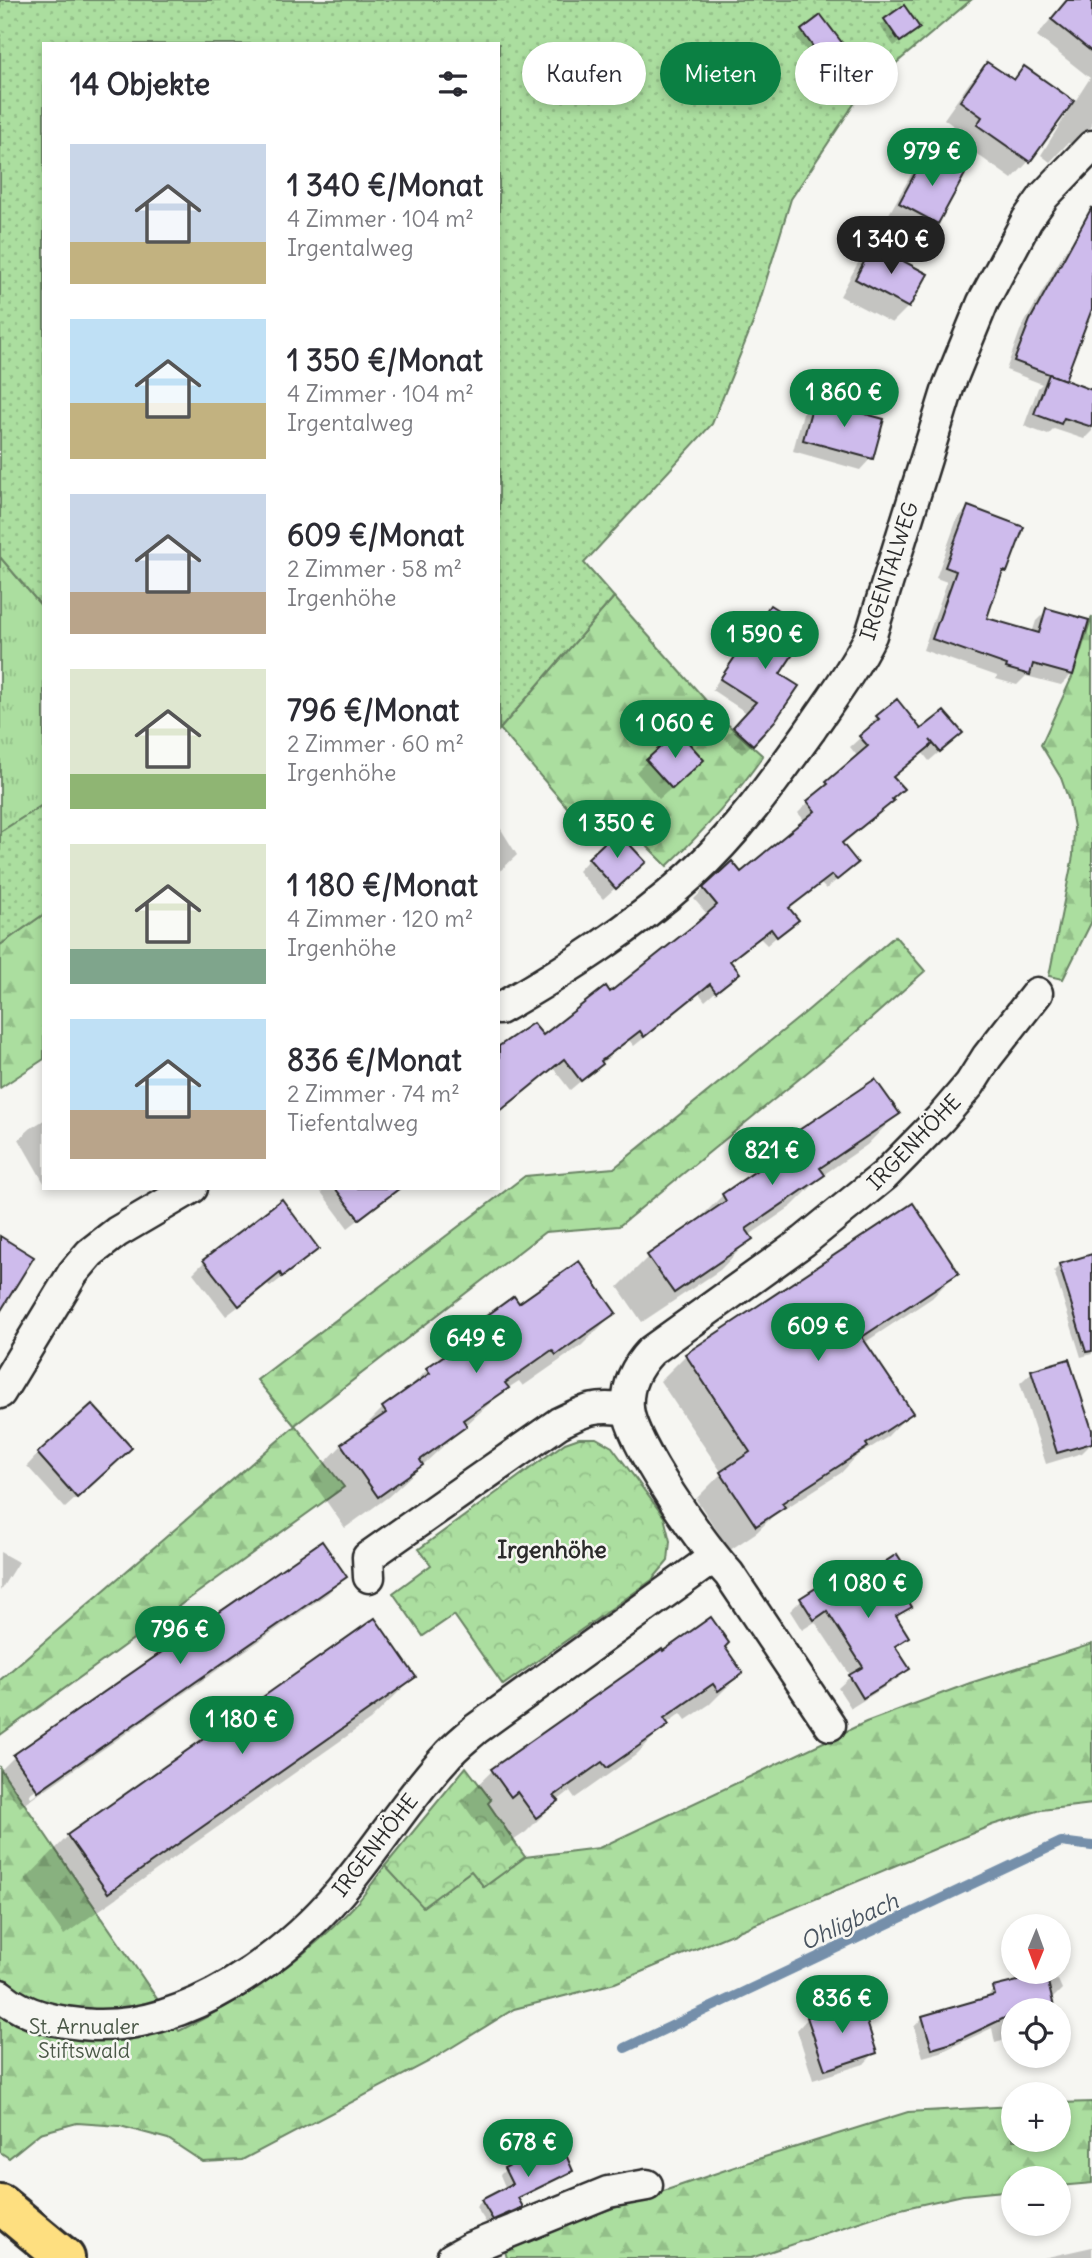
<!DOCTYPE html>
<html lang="de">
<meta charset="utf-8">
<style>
body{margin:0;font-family:Delius,sans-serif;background:#f2f2f3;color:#2b2b33;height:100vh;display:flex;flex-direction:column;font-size:26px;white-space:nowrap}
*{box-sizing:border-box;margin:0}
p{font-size:23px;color:#7c7c81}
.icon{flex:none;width:38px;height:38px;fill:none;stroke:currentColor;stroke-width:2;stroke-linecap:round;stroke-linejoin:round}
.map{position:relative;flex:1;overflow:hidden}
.panel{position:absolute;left:42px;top:42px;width:458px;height:1148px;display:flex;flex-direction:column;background:#fff;border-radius:0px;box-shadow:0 4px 10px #0003}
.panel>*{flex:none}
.guide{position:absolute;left:522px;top:42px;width:466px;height:63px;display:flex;gap:14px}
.needle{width:46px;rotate:181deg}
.controls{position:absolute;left:1001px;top:1914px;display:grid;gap:14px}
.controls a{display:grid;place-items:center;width:70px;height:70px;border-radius:50%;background:#fff;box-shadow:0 4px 10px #0003;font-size:35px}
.price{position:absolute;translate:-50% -60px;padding:0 16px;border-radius:24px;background:#0b8043;color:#fff;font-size:23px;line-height:46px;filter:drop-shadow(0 2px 4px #0008)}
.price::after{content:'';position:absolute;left:50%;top:42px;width:21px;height:16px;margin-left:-10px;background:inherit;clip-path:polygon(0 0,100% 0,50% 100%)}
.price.current{background:#222;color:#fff}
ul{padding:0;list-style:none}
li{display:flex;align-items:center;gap:21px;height:175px;padding:0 28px}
li span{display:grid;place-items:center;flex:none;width:196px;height:140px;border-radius:0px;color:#555}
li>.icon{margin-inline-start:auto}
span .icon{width:84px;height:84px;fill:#fffc;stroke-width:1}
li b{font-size:30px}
h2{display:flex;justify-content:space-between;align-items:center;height:84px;padding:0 28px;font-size:30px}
.tag{padding:0 24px;border-radius:32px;background:#fff;box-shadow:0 4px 10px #0003;font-size:24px;line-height:63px}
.tag.current{background:#0b8043;color:#fff}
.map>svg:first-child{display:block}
.grass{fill:url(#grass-tufts);stroke:#6b8465;stroke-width:2}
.forest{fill:url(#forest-firs);stroke:#6b8465;stroke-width:2}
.park{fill:url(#park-crowns);stroke:#6b8465;stroke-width:2}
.garden{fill:url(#garden-dots);stroke:#6b8465;stroke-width:2}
.shadow{fill:#0003;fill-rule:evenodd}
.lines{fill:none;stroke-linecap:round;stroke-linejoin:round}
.stream{stroke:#748faa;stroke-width:10}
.building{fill:#cebbec;stroke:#2b2b2b;stroke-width:2}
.minor-casing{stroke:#2b2b2b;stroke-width:35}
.primary-casing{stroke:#2b2b2b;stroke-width:44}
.minor{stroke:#f6f6f2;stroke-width:30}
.primary{stroke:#fedf80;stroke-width:38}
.labels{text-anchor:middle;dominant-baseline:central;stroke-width:5;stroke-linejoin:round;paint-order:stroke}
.street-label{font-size:21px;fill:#2b2b2b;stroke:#f6f6f2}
.park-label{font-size:21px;fill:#4b5848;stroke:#f6f6f2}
.neighbourhood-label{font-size:23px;font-weight:bold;fill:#2b2b2b;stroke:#f6f6f2}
.water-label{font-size:23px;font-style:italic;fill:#495460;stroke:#f6f6f2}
</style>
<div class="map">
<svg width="1092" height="2258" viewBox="0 0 1092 2258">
<defs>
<pattern id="grass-tufts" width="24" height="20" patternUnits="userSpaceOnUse" patternTransform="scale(1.75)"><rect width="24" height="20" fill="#abde9f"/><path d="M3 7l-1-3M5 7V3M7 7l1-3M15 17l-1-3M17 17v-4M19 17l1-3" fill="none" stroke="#93bf89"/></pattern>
<pattern id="forest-firs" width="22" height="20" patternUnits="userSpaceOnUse" patternTransform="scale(1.75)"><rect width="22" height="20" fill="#abde9f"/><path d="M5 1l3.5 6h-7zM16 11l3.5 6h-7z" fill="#93bf89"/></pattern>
<pattern id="park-crowns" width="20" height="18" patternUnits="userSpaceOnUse" patternTransform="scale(1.75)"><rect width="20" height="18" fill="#abde9f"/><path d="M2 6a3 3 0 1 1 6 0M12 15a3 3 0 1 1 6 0" fill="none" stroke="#93bf89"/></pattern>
<pattern id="garden-dots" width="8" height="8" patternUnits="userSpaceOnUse" patternTransform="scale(1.75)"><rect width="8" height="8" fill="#abde9f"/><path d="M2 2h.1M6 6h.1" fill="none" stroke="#93bf89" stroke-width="1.8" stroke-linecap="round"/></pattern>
</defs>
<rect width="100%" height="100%" fill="#f6f6f2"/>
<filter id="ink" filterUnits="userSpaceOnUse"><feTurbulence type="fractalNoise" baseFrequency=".0143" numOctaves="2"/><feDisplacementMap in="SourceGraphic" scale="14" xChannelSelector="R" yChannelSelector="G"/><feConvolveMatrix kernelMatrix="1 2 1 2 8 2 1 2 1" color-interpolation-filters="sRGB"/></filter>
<g filter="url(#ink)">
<path class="grass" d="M0 557 44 609V804L0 832Z"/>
<g class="forest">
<path d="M614 597 725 722 763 756C734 798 704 831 667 866L616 815 590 834 500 729Z"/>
<path d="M1092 616V921L1063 979 1049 976 1073 856 1074 827 1069 801 1061 778 1041 745 1073 675Z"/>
<path d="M44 914V1059L0 1088V945Z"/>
<path d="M895 936 925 971 848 1039 619 1226 545 1232 295 1425 344 1487 0 1735V1680L295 1426 257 1380 525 1176 614 1168 806 1012Z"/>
<path d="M1092 1644V1804L1041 1810 992 1825 615 1983 514 2009 428 2062 242 2160 203 2162 168 2139 120 2126 77 2123 40 2133 9 2158 0 2152V1768L179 2031C244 2000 306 1958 355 1905 366 1893 375 1879 385 1866L423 1906 472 1870 484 1887 525 1857 599 1848 866 1722 970 1683Z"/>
<path d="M1092 2102V2183L1059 2186V2179H1013V2190L963 2195 892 2211 751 2258H507L505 2251 596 2214 758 2159 908 2112 1013 2106V2140H1059V2103Z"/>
</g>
<g class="park">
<path d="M579 1438H596L612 1447 664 1517 670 1541 668 1561 652 1580 503 1685 454 1615 423 1636 393 1593 431 1565 419 1549 565 1443Z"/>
<path d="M466 1767 491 1800 488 1803 525 1857 484 1887 471 1871 423 1907 385 1866Z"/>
</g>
<g class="garden">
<path d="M0 0H971L862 92 791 199 753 323 712 424 584 563 614 597 499 730V44H44V609L0 557Z"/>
<path d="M44 804V914L0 945V832Z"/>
</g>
<g class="shadow">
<path d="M1066 0H1092V126L1075 144 1068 143 1050 162 1041 155 1069 110 1067 108 1029 161 1012 179 961 143 966 135 944 119 970 82 988 64 1012 81 1024 69 1074 103 1090 78 1037 36Z"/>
<path d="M904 7 913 33 894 46 880 26Z"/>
<path d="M821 17 835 49 816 63 796 37Z"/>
<path d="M926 155 963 175 936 223 926 234 889 214 916 166Z"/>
<path d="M1078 237 1092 244V309L1062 380 1092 392V431L1084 439 1054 429 1048 435 1024 426 1038 388 1042 384 1006 370 1020 331 1068 246Z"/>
<path d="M874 247 908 307 892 323 840 296 858 263Z"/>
<path d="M815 402 871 458 860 470 793 451 803 413Z"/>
<path d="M968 508 1006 571 999 577 984 619 1032 633 1036 621 1047 610 1072 674 1061 685 1026 676 1017 685 996 679 997 676 923 650 947 582 936 578 957 519Z"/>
<path d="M770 607 752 744 742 754 724 738 747 713 712 690 760 617Z"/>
<path d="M877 717 950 743 929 761 922 752 892 778 891 800 882 811 840 844 845 873 826 889 821 884 788 909 796 920 767 945 760 938 729 962 737 973 705 1001 699 993 634 1046 629 1040 570 1090 553 1068 499 1112V1052L533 1025 542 1037 610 995 708 915 694 899 704 889 741 874 805 821 798 813 827 783 858 757 850 747 870 729 867 727Z"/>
<path d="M647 761 690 772 659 799 636 772Z"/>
<path d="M499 826 517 855 499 872Z"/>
<path d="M589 859 632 873 603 899 578 871Z"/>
<path d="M897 1114 867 1145 823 1175 792 1206 748 1236 750 1239 720 1270 642 1322 618 1287 649 1256 692 1226 723 1195 766 1165 797 1134Z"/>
<path d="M44 1120V1183L19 1139 31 1128Z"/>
<path d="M325 1188H400L348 1228 321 1192Z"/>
<path d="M913 1206 957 1272 932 1298 864 1343 911 1412 886 1438 856 1457 841 1473 772 1517 757 1532 730 1550 696 1499 722 1473 660 1381 686 1355Z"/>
<path d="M317 1249 305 1260 270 1287 268 1284 226 1316 193 1273 205 1261Z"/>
<path d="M1092 1256V1354L1081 1357 1054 1271 1060 1265Z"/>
<path d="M519 1305 614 1313 582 1345 523 1386 519 1381 502 1392 388 1497 345 1528 310 1478 342 1445 354 1437 383 1408 399 1397 468 1331Z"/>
<path d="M1032 1372 1092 1435V1443L1082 1453 1046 1464 1020 1383Z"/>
<path d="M38 1454 118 1460 65 1508 27 1466Z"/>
<path d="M321 1544 344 1577 327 1594 20 1807 0 1779V1771L14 1757ZM327 1588V1592L31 1797 29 1794Z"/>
<path d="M0 1552 18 1562 0 1591Z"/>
<path d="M909 1576 898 1588 909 1606 896 1619 907 1637 895 1649 907 1668 896 1680 851 1708 838 1688 851 1676 815 1622 802 1630 790 1611 801 1600 851 1586Z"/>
<path d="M723 1648 741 1673 710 1704 686 1720 681 1713 666 1724 636 1755 575 1798 570 1791 557 1801 526 1832 504 1847 486 1822 479 1826 461 1801 492 1771 662 1651Z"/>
<path d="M414 1677 370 1720 64 1935 25 1880 68 1836Z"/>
<path d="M1058 1980 1062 1989 1052 1999 1013 2011V2038L995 2043 992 2028 941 2052 923 2057 914 2027 923 2017 985 2000 994 1989Z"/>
<path d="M808 2018 875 2052 864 2064 813 2080 797 2030Z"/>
<path d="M505 2170 571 2171 565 2176 517 2199 520 2206 515 2211 487 2224 476 2207 482 2201 506 2189 500 2175Z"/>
<path d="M1092 2247V2258H1043Z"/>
</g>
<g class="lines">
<path class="stream" d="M625 2048 1061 1842 1092 1846"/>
</g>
<g class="building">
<path d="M1067 0H1092V52L1051 19Z"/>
<path d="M904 5 920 28 900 42 884 19Z"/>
<path d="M821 15 843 44 822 59 801 30Z"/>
<path d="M987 62 1014 80 1024 66 1074 101 1030 162 977 125 982 117 960 101Z"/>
<path d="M926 153 965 174 938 224 899 203Z"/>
<path d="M1092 207V309L1065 380 1014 361 1030 320Z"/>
<path d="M873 245 928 274 909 308 855 279Z"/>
<path d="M1049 374 1092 390V427L1064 418 1061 424 1034 414Z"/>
<path d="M814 400 884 419 873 459 803 440Z"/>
<path d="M968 506 1024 527 1007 572 1003 571 987 618 1039 633 1046 608 1089 620 1073 675 1033 664 1030 675 1006 668 1007 665 932 639 956 571 945 567Z"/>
<path d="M770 605 809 630 780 674 799 686 775 721 753 745 733 727 756 702 720 679Z"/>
<path d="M897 699 921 729 944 711 963 733 940 752 930 740 933 744 893 777 904 789 892 799 894 801 842 843 858 863 837 880 832 875 789 908 799 920 777 937 771 929 730 961 740 973 716 992 710 984 644 1037 640 1031 601 1061 603 1064 581 1081 564 1059 499 1112V1046L533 1023 543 1035 606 986 610 992 698 922 717 905 703 888 732 861 741 872 815 811 807 801 828 784 826 782 868 746 859 736 879 719 876 716Z"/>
<path d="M678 731 704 760 672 789 646 760Z"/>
<path d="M617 831 646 862 616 889 588 858Z"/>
<path d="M875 1079 900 1114 820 1168 825 1175 746 1229 753 1239 674 1293 647 1255 726 1201 722 1194 801 1140 796 1132Z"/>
<path d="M335 1188H400L359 1219Z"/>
<path d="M282 1199 319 1249 282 1277 280 1273 239 1306 203 1260Z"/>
<path d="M913 1203 959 1273 862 1337 913 1413 866 1444 868 1447 782 1503 785 1507 756 1526 720 1472 750 1452 685 1354Z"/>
<path d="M0 1236 34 1257 0 1312Z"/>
<path d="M1092 1254V1351L1086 1352 1059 1264Z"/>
<path d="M579 1261 616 1313 556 1355 552 1350 505 1383 509 1388 463 1420 467 1426 420 1460 423 1465 378 1497 341 1444 386 1413 382 1407 430 1373 426 1368 472 1336 467 1330 514 1296 519 1303Z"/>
<path d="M1069 1359 1092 1430V1443L1057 1453 1031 1370Z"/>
<path d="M92 1404 132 1448 77 1498 37 1453Z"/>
<path d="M322 1541 347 1577 38 1791 13 1755Z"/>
<path d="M897 1554 911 1576 898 1585 912 1607 896 1616 909 1637 895 1646 910 1669 863 1698 849 1675 863 1667 827 1611 814 1620 800 1598 843 1571 851 1584Z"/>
<path d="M711 1617 729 1643 725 1647 743 1673 718 1691 713 1684 664 1718 669 1725 607 1768 602 1762 554 1796 559 1801 536 1818 517 1792 511 1797 491 1769 662 1649 663 1651Z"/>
<path d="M375 1618 416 1677 108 1893 67 1835Z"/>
<path d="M1046 1974 1055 2011H1013V2014L952 2043 932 2049 922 2016 995 1995 993 1987Z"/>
<path d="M860 2000 877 2053 825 2070 807 2017Z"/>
<path d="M560 2141 573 2171 518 2198 523 2207 493 2220 481 2200 512 2184 504 2168Z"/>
</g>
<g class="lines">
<defs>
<g id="minor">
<path d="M499 1009C565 971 633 928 690 876 738 832 774 781 811 729 832 698 854 669 871 635L949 385 983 302 1027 220 1044 196 1092 146"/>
<path d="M0 1393 73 1273 90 1253 117 1232 192 1188"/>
<path d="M369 1577 368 1557 559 1423C587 1409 597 1405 628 1410"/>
<path d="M830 1725 729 1574C703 1546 632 1445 628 1409 626 1385 636 1367 651 1351L804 1241 885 1175 941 1118 970 1084 987 1057 1037 993"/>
<path d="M0 1995C26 2017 61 2023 94 2025 187 2028 282 1960 340 1892 377 1849 406 1800 445 1758 454 1747 466 1738 476 1729L713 1558"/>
<path d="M452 2258 470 2248 608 2192 647 2185"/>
</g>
<path id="primary" d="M0 2204 65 2258"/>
</defs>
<use href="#minor" class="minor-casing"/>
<use href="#primary" class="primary-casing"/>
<use href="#minor" class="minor"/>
<use href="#primary" class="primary"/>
</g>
</g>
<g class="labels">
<g class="street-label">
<text transform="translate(889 571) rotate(-72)">IRGENTALWEG</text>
<text transform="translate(914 1142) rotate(-46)">IRGENHÖHE</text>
<text transform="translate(375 1845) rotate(-52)">IRGENHÖHE</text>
</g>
<g class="park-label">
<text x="84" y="2026">St. Arnualer<tspan x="84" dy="24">Stiftswald</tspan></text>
</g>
<g class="neighbourhood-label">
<text x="552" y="1549">Irgenhöhe</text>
</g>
<g class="water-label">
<text transform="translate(849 1921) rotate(-25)">Ohligbach</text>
</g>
</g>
</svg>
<div class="controls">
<a><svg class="needle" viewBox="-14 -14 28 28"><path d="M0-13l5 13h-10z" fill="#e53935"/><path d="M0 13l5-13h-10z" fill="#7c7c81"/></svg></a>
<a><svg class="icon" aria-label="locate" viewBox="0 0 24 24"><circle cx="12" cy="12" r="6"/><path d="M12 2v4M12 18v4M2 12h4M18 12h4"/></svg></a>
<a>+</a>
<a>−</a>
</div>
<b class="price" style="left:932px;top:188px">979 €</b>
<b class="price current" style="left:891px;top:276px">1 340 €</b>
<b class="price" style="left:844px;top:429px">1 860 €</b>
<b class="price" style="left:765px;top:671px">1 590 €</b>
<b class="price" style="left:675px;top:760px">1 060 €</b>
<b class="price" style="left:617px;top:860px">1 350 €</b>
<b class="price" style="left:772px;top:1187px">821 €</b>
<b class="price" style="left:818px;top:1363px">609 €</b>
<b class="price" style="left:476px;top:1375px">649 €</b>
<b class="price" style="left:868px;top:1620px">1 080 €</b>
<b class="price" style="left:180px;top:1666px">796 €</b>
<b class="price" style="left:242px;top:1756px">1 180 €</b>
<b class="price" style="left:842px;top:2035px">836 €</b>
<b class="price" style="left:528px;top:2179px">678 €</b>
<div class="guide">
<a class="tag">Kaufen</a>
<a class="tag current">Mieten</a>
<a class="tag">Filter</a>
</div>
<section class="panel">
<h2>14 Objekte<svg class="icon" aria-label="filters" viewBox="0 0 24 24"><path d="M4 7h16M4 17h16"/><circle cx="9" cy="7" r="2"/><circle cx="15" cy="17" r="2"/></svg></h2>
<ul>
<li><span style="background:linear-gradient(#c9d6e8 70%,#c2b280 0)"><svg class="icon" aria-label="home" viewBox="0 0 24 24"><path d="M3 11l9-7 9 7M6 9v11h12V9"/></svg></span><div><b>1 340 €/Monat</b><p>4 Zimmer · 104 m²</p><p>Irgentalweg</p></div></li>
<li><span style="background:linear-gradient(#bfe0f5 60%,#c2b280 0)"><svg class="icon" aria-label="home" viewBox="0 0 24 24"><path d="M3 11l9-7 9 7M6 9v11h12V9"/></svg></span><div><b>1 350 €/Monat</b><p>4 Zimmer · 104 m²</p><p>Irgentalweg</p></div></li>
<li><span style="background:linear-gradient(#c9d6e8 70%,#b9a48a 0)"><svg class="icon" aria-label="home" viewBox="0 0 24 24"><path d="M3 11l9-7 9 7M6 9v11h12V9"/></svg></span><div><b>609 €/Monat</b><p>2 Zimmer · 58 m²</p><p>Irgenhöhe</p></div></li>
<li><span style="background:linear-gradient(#dfe7d0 75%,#8fb573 0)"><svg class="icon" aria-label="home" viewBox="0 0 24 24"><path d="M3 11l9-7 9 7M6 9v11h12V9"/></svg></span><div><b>796 €/Monat</b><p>2 Zimmer · 60 m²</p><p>Irgenhöhe</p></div></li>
<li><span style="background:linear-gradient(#dfe7d0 75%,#7fa58c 0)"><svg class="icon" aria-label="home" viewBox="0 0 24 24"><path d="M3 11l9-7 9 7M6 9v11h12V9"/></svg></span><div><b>1 180 €/Monat</b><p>4 Zimmer · 120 m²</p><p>Irgenhöhe</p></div></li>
<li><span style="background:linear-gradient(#bfe0f5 65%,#b9a48a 0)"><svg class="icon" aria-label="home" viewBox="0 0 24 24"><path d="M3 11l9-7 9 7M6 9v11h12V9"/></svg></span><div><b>836 €/Monat</b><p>2 Zimmer · 74 m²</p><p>Tiefentalweg</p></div></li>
</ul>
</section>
</div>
